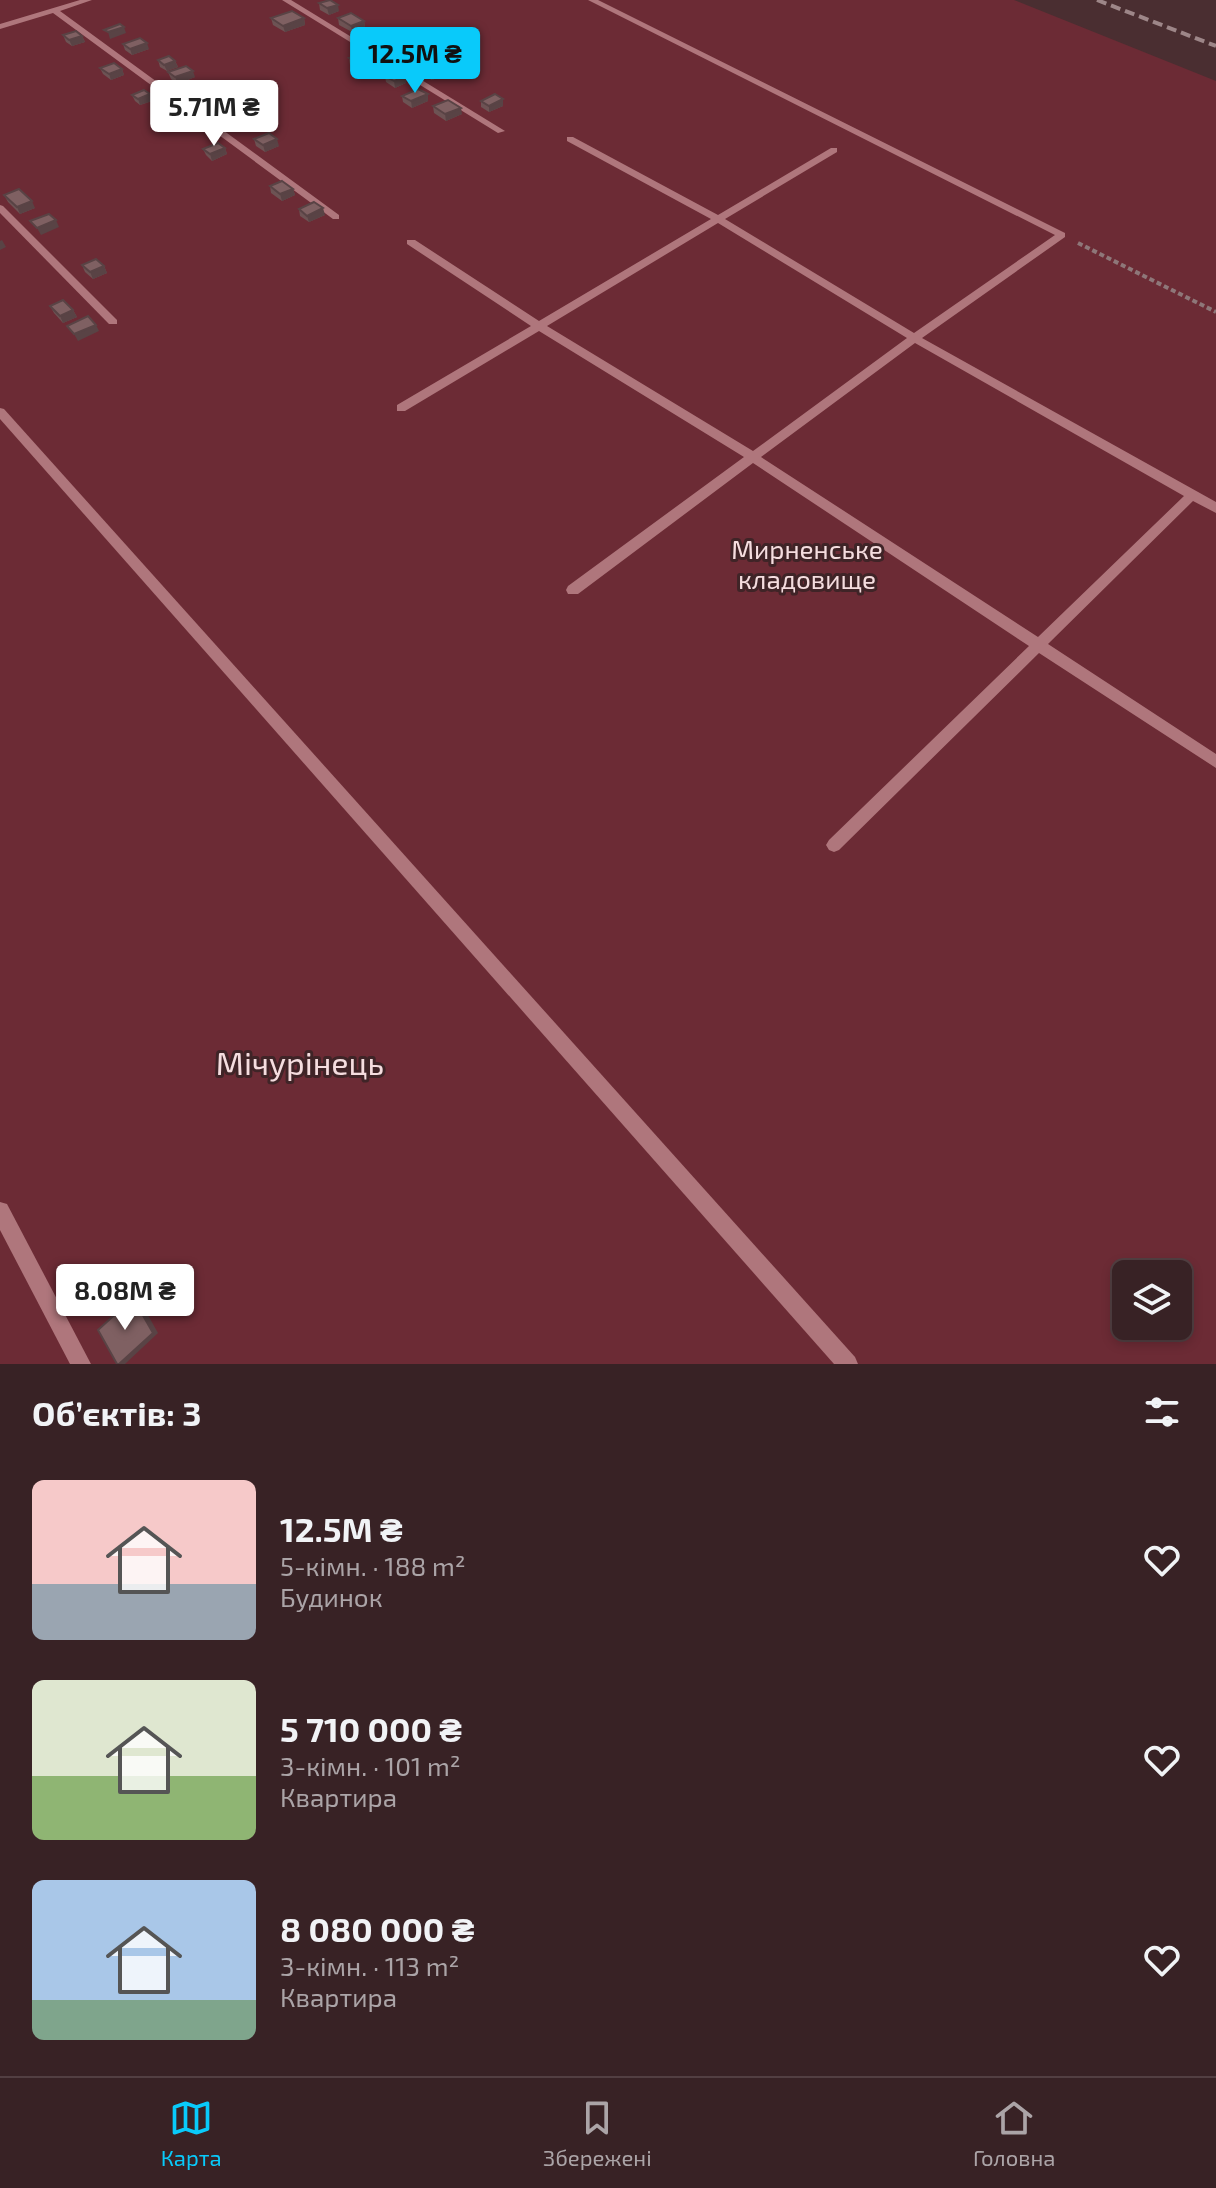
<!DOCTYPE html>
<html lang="uk">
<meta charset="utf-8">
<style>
body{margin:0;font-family:"Exo 2",sans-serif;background:#3f2a2d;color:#f1f3f6;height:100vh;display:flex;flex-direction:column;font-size:30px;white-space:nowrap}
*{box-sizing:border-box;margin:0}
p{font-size:26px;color:#aba4a7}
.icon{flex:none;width:44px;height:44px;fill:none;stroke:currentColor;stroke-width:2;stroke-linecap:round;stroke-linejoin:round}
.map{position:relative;height:1364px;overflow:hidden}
.drawer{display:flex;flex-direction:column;background:#382225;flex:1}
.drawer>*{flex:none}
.tools{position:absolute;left:1112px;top:1260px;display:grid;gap:16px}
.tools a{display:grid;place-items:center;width:80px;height:80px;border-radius:12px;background:#382225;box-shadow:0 4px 12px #0003,0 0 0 2px #523f42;font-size:40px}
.price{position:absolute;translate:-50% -68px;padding:0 18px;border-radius:8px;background:#fff;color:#222;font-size:26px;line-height:52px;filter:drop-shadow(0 2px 4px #0008)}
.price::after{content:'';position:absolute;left:50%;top:48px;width:24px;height:18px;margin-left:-12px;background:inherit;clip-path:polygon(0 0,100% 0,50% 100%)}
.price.current{background:#09cafa;color:#111}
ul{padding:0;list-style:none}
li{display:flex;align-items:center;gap:24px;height:200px;padding:0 32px}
li span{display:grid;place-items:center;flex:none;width:224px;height:160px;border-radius:12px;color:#555}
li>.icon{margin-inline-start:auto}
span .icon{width:96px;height:96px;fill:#fffc;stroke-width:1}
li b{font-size:34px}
h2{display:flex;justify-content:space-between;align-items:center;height:96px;padding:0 32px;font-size:34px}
.menu{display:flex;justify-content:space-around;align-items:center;height:112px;border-top:2px solid #523f42;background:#382225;font-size:22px;color:#aba4a7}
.menu a{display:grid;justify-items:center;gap:4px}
.menu .current{color:#09cafa}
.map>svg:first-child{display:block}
.green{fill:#6c2b35;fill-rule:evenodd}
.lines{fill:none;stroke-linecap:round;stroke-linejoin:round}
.path{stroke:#8e7779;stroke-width:4;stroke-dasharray:5 3;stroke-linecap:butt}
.service{fill:#af767c;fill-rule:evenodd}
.rail{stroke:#9d8688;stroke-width:4;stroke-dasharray:10 5;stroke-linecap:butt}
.wall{fill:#6d5354}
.shaded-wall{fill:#594345}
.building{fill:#7f6062;stroke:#594345;stroke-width:2}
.labels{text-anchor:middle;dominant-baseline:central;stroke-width:6;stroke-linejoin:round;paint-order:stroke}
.park-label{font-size:26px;fill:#f5dddf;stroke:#3f2427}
.near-park-label{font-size:32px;fill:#f5dddf;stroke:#3f2427}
</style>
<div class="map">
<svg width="1216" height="1364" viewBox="0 0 1216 1364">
<rect width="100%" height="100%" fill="#4a2e31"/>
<path class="green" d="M0 0H1014L1216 81V1364H0ZM1126 1274H1178V1326H1126Z"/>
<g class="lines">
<path class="path" d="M1078 243 1216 312"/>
<g class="service">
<path d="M80 0H92L60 11 339 215V219H333L53 13 0 29V24Z"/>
<path d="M282 0H291L505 131 498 133Z"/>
<path d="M588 0H598L1065 233V237L922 338 1216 502V513L1193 501 1048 644 1216 754V768L1039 653 839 850 834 852 829 850 826 845 829 840 1029 646 753 463 578 594H568L566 590 568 586 744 457 539 331 405 411H397V405L531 326 407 244V240H415L539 321 711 219 567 141V137H573L718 215 831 148H837V152L725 219 914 333 1055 235ZM718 223 907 338 753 451 547 326ZM915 343 1184 496 1038 637 761 457Z"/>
<path d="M0 205 3 206 117 320V324H109L0 213Z"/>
<path d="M0 408 4 409 855 1357 858 1364H834L0 419Z"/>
<path d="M0 1202 7 1204 91 1364H70L0 1230Z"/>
</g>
<path class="rail" d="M1097 0 1216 46"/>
</g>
<g class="wall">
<path d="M319 3 339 11 329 15 320 10Z"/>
<path d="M271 18H304L305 25 285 32 273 25Z"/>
<path d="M338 18 364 21 365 27 352 32 339 25Z"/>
<path d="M63 35 82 36 85 42 72 46 66 42Z"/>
<path d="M123 44 149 49 132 55 125 50Z"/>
<path d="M409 52H428L429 59 417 63 410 59Z"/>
<path d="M349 58 365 59 366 66 358 69 350 65Z"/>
<path d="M158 60 175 61 178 67 167 71 160 67Z"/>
<path d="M449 66 450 73 432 80 424 76 423 69Z"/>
<path d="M100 68 122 69 124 75 111 80 103 74Z"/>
<path d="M168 72 195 77 178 84 171 79Z"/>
<path d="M385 76 405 77 406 83 395 88 386 82Z"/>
<path d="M208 88 210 94 194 100 188 96 186 89Z"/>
<path d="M428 94V101L412 108 403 102 402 96Z"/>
<path d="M132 95 152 101 140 105 135 101Z"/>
<path d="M481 101 503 106 489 112 481 107Z"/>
<path d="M433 106 462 114 446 121 434 113Z"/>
<path d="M153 110 177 115 161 121 156 117Z"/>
<path d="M254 139 279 146 265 152 256 146Z"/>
<path d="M225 148 227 154 212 161 206 155 203 149Z"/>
<path d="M270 186 293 189 295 195 282 201 271 193Z"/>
<path d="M4 195 35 208 20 214 8 202Z"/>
<path d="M299 209 325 215 309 222 300 216Z"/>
<path d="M82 265 104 266 107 273 93 279 85 272Z"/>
<path d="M50 306 73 310 77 317 63 323 54 313Z"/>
</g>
<g class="shaded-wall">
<path d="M338 5 339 11 329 15 327 8Z"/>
<path d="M304 18 305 25 285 32 283 26Z"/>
<path d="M364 21 365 27 352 32 351 26Z"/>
<path d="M124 27 126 33 110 39 108 32Z"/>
<path d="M82 36 85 42 72 46 69 40Z"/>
<path d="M147 43 149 49 132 55 130 49Z"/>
<path d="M428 52 429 59 417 63 416 57Z"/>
<path d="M365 59 366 66 358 69 357 63Z"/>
<path d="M175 61 178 67 167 71 164 65Z"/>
<path d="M449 66 450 73 432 80 431 74Z"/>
<path d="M122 69 124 75 111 80 109 74Z"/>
<path d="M193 71 195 77 178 84 175 77Z"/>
<path d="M405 77 406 83 395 88 394 81Z"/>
<path d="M208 88 210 94 194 100 192 94Z"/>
<path d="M150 94 152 101 140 105 138 99Z"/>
<path d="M428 94V101L412 108 411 101Z"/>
<path d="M503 99V106L489 112V106Z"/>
<path d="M175 108 177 115 161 121 159 114Z"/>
<path d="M461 108 462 114 446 121 445 114Z"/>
<path d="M277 139 279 146 265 152 263 145Z"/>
<path d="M225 148 227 154 212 161 210 154Z"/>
<path d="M293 189 295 195 282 201 280 194Z"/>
<path d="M32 201 35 208 20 214 17 207Z"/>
<path d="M323 208 325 215 309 222 307 216Z"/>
<path d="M56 220 59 227 41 235 37 228Z"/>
<path d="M2 240 6 247 0 250V241Z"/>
<path d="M104 266 107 273 93 279 90 272Z"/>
<path d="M73 310 77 317 63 323 60 316Z"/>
<path d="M96 325 99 331 78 341 74 334Z"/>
<path d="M133 1298 139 1299 158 1333 125 1364H119Z"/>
</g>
<g class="building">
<path d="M330 0 338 5 327 8 319 3Z"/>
<path d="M292 11 304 18 283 26 271 18Z"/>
<path d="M351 13 364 21 351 26 338 18Z"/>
<path d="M120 24 124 27 108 32 104 30Z"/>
<path d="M76 31 82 36 69 40 63 35Z"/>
<path d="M140 38 147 43 130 49 123 44Z"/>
<path d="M420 48 428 52 416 57 409 52Z"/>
<path d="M357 55 365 59 357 63 349 58Z"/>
<path d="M169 56 175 61 164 65 158 60Z"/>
<path d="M442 62 449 66 431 74 423 69Z"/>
<path d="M114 63 122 69 109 74 100 68Z"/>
<path d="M186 66 193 71 175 77 168 72Z"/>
<path d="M396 71 405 77 394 81 385 76Z"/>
<path d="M201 83 208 88 192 94 186 89Z"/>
<path d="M418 89 428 94 411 101 402 96Z"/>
<path d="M144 90 150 94 138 99 132 95Z"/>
<path d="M495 94 503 99 489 106 481 101Z"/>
<path d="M448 100 461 108 445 114 433 106Z"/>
<path d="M169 104 175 108 159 114 153 110Z"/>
<path d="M269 133 277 139 263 145 254 139Z"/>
<path d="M218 143 225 148 210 154 203 149Z"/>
<path d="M282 181 293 189 280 194 270 186Z"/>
<path d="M19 189 32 201 17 207 4 195Z"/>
<path d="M314 202 323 208 307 216 299 209Z"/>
<path d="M49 214 56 220 37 228 30 221Z"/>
<path d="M96 259 104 266 90 272 82 265Z"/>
<path d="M63 300 73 310 60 316 50 306Z"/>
<path d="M88 316 96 325 74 334 67 326Z"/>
<path d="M133 1298 153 1333 119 1364H117L98 1330Z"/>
</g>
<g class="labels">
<g class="park-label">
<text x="807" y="548">Мирненське<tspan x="807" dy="30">кладовище</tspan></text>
</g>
<g class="near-park-label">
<text x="300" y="1062">Мічурінець</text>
</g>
</g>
</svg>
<div class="tools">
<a><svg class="icon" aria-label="layers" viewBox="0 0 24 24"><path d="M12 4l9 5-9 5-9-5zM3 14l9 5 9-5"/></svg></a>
</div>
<b class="price current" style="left:415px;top:95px">12.5M ₴</b>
<b class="price" style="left:214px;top:148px">5.71M ₴</b>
<b class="price" style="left:125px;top:1332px">8.08M ₴</b>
</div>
<section class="drawer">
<h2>Об’єктів: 3<svg class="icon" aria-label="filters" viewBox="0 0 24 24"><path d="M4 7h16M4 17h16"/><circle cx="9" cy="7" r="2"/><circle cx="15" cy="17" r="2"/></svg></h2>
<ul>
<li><span style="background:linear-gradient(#f6c9c9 65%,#9aa5b1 0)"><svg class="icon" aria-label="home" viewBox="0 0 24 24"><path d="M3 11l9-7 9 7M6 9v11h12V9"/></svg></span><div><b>12.5M ₴</b><p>5-кімн. · 188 m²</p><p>Будинок</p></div><svg class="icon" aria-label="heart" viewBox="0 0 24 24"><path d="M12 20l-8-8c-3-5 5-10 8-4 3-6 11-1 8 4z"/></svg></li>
<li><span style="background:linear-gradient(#dfe7d0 60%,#8fb573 0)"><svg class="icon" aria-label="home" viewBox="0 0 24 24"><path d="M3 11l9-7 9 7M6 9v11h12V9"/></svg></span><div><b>5 710 000 ₴</b><p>3-кімн. · 101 m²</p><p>Квартира</p></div><svg class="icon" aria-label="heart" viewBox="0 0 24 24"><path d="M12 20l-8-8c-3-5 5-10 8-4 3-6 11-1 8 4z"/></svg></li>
<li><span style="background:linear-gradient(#a9c7e8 75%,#7fa58c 0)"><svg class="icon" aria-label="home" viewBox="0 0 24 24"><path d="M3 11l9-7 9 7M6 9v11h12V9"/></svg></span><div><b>8 080 000 ₴</b><p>3-кімн. · 113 m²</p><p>Квартира</p></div><svg class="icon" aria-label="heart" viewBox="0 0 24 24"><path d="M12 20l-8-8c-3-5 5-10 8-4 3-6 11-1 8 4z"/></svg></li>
</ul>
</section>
<nav class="menu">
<a class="current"><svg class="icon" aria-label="map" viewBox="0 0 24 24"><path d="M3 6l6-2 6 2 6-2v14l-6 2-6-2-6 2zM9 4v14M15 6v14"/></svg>Карта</a>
<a><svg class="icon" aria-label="saved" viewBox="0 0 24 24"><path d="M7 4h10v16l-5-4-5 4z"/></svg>Збережені</a>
<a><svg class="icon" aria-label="home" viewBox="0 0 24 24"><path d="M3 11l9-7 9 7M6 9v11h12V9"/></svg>Головна</a>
</nav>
